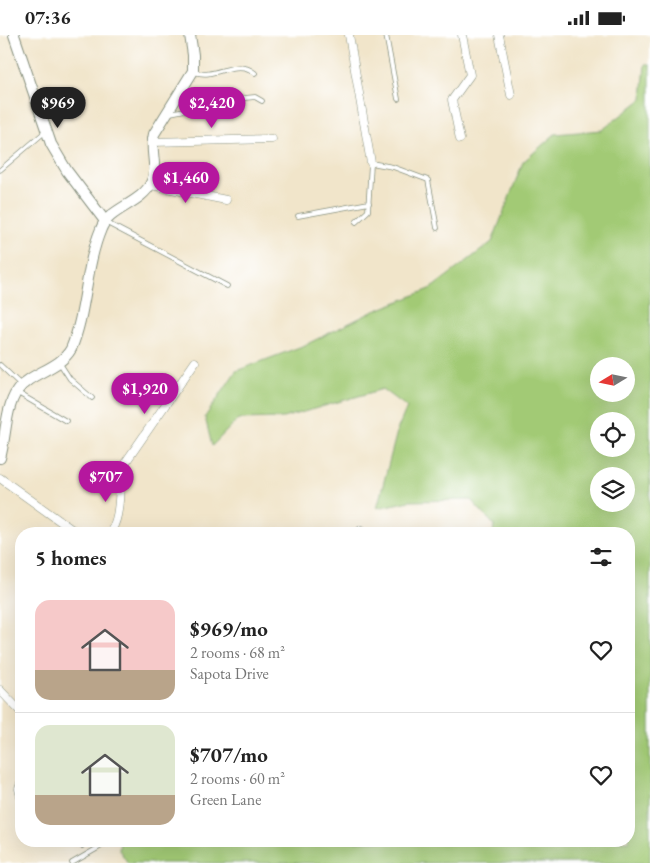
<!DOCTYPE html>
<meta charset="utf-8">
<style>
body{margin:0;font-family:"EB Garamond",serif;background:#f2f2f2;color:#222;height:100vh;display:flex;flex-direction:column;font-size:19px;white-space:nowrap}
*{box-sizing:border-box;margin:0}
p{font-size:16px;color:#767676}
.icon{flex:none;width:28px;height:28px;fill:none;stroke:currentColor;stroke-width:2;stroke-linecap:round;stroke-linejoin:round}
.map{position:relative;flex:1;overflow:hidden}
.side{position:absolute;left:15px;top:492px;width:620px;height:320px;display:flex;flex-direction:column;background:#fff;border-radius:20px;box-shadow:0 5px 20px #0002}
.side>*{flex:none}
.needle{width:32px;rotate:260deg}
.tools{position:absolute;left:590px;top:322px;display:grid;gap:10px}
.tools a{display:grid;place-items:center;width:45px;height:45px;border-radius:50%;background:#fff;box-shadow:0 5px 20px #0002;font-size:25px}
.price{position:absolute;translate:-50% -42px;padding:0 11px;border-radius:18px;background:#b5179e;color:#fff;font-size:16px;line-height:32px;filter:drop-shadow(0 1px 2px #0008)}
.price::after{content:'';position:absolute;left:50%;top:30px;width:15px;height:11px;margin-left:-8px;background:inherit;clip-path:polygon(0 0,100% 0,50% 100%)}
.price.selected{background:#222;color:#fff}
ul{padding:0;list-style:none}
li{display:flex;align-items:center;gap:15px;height:125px;padding:0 20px}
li+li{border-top:1px solid #e0e0e0}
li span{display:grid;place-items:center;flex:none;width:140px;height:100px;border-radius:15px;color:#555}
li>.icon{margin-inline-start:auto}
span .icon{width:60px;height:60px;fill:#fffc;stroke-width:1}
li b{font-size:21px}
h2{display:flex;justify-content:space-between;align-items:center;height:60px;padding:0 20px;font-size:21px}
.status{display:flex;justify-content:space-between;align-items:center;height:35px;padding:0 25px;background:#fff;direction:ltr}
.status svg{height:14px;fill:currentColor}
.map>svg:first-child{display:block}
.green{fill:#a2ca75;stroke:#608454;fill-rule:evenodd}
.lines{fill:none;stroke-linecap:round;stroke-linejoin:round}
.service-casing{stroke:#88917f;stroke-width:5.5}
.minor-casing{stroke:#88917f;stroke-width:9}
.tertiary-casing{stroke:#88917f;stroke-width:12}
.service{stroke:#fff;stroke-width:4}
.minor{stroke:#fff;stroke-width:8}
.tertiary{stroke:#fff;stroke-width:10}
</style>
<div class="status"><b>07:36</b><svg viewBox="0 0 49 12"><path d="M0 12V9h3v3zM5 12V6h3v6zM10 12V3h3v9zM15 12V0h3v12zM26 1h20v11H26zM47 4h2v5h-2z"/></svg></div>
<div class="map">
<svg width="650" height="828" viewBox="0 0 650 828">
<rect width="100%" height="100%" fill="#fff"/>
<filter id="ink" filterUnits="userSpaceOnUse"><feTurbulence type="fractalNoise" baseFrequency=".02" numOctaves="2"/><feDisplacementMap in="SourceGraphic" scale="10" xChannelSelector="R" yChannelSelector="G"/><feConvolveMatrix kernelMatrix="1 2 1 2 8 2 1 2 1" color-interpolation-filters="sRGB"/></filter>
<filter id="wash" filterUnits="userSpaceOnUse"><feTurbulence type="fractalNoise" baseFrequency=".0096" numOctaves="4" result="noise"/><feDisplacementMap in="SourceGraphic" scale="20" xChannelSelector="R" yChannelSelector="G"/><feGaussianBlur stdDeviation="1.12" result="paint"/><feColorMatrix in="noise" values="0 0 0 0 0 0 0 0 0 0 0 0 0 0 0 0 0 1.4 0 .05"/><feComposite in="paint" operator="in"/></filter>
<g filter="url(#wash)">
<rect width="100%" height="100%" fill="#f1e5ca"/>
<path class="green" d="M645 29H650V828H128L119 815 120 806H629V499H493L494 490 471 465 409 466 377 473 398 393 407 372 383 354 283 383 238 384 212 411 205 382 236 336 305 310 372 277 430 254 492 207 523 127 555 99 602 95 642 64ZM599 331H626V359H599ZM599 386H626V414H599ZM599 441H626V469H599Z"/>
</g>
<g filter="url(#ink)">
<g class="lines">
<defs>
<g id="service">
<path d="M386 0 398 64"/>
<path d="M195 37C215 45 236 22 255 38"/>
<path d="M170 78 245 63 255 62 262 66"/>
<path d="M0 135 46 96"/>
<path d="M298 181 369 168"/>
<path d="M356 187 368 176 371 128 393 132 428 145 437 193"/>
<path d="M107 188 227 251"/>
<path d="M59 327 70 344 92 363"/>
<path d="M0 330 20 349"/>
<path d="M18 358 66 386"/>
<path d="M82 811 86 806"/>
<path d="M72 828 110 806"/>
</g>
<g id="minor">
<path d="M349 0 371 128"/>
<path d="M499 0 511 60"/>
<path d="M460 104 452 65 470 40 462 0"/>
<path d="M152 107 272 104"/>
<path d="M151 150 226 165"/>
<path d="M0 443 78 499"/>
<path d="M109 499C123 481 117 452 123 431L195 327"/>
<path d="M357 499 361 495 366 499"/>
<path d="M0 655 21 677"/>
<path d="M21 748 19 754 21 762"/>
</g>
<g id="tertiary">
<path d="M14 0 51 109 67 136 105 186"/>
<path d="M0 423C6 403 5 374 17 356 30 337 59 335 71 314 87 276 85 232 101 194 109 173 141 169 151 148 159 133 149 115 154 99L193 36V20L190 0"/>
</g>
</defs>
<use href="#service" class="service-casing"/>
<use href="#minor" class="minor-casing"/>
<use href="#tertiary" class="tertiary-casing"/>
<use href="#service" class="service"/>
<use href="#minor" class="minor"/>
<use href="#tertiary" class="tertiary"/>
</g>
</g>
</svg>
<div class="tools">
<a><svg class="needle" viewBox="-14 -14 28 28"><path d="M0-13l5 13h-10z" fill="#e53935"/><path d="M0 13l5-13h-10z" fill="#767676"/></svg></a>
<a><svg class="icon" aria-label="locate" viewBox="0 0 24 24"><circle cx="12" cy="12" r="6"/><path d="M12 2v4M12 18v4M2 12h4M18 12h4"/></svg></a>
<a><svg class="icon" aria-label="layers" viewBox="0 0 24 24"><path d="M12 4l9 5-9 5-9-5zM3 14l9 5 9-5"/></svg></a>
</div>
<b class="price selected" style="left:58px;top:94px">$969</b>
<b class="price" style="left:212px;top:94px">$2,420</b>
<b class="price" style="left:186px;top:169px">$1,460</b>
<b class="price" style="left:145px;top:380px">$1,920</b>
<b class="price" style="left:106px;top:468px">$707</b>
<section class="side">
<h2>5 homes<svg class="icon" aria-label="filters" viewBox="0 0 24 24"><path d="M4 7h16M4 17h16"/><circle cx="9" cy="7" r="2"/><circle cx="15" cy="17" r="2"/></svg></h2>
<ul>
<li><span style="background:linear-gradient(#f6c9c9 70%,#b9a48a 0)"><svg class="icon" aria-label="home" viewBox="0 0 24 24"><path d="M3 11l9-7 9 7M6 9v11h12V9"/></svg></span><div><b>$969/mo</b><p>2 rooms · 68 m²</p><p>Sapota Drive</p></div><svg class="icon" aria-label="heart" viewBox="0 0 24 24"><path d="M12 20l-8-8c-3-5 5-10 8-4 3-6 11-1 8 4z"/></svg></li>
<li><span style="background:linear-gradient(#dfe7d0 70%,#b9a48a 0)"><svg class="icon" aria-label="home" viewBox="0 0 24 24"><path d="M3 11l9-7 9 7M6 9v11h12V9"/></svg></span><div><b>$707/mo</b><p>2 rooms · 60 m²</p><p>Green Lane</p></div><svg class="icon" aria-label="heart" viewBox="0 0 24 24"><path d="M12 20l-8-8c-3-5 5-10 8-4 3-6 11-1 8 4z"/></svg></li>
</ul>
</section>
</div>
